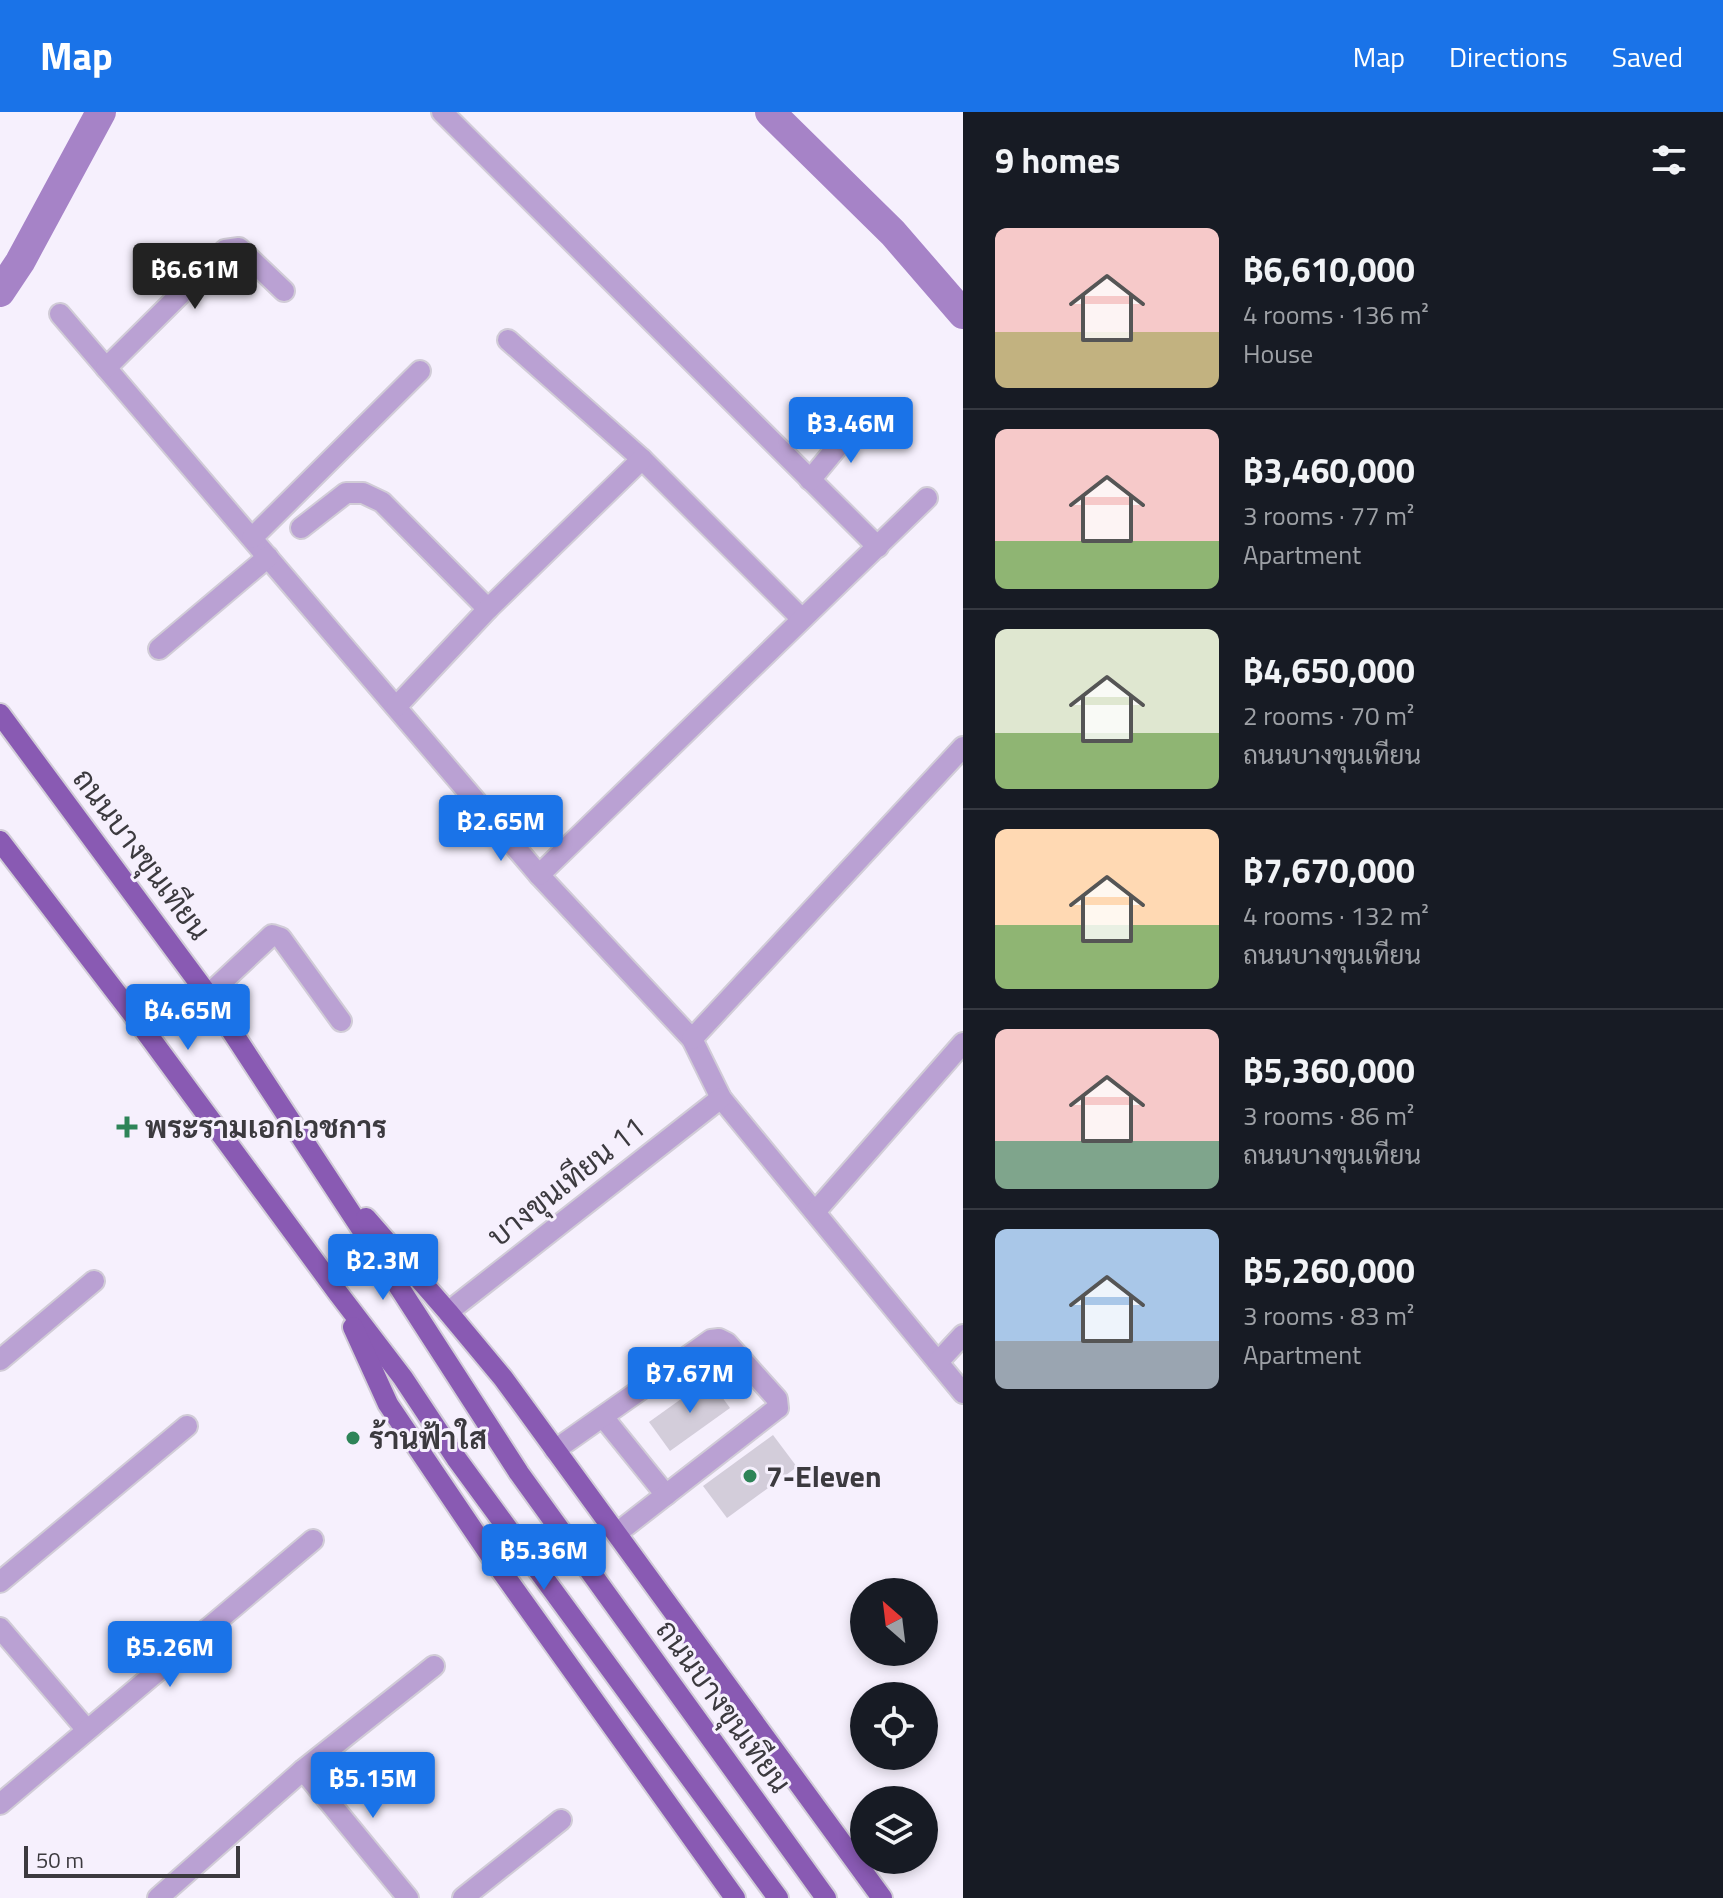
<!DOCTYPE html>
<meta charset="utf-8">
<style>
body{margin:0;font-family:"Titillium Web",Sarabun,sans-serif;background:#242831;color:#f1f3f6;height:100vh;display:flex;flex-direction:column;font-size:30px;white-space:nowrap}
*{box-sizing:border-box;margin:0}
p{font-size:26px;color:#9ea1a6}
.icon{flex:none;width:44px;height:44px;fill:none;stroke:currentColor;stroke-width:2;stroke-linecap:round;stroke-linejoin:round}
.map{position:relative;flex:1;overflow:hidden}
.drawer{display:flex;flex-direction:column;background:#171b24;width:760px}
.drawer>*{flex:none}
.needle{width:52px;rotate:332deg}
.fabs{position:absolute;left:850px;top:1466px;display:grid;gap:16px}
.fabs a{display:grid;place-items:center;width:88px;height:88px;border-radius:50%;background:#171b24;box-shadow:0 4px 12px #0003;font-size:40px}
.scale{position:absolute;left:24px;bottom:20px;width:216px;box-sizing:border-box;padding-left:8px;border:4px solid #3c3a3f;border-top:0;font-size:22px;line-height:28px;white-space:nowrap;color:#3c3a3f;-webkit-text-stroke:6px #f6f0fd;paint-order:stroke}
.price{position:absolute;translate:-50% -68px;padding:0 18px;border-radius:8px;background:#1a73e8;color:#fff;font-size:26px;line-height:52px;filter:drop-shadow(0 2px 4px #0008)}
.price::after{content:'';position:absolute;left:50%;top:48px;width:24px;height:18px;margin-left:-12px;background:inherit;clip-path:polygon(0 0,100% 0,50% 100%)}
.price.on{background:#222;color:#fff}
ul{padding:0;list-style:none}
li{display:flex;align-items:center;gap:24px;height:200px;padding:0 32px}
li+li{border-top:2px solid #363941}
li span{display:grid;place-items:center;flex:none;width:224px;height:160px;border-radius:12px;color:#555}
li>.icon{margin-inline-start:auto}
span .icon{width:96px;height:96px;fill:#fffc;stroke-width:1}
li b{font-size:34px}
h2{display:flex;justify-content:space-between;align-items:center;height:96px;padding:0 32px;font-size:34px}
header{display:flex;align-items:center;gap:48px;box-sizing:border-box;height:112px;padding:0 40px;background:#1a73e8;color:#fff}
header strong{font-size:38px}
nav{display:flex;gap:44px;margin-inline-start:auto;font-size:28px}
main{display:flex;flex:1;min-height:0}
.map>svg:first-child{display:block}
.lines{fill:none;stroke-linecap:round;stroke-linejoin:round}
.canal{stroke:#a683c7;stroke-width:30}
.building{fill:#d3cdda}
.minor-casing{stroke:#d1ccd7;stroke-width:24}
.major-casing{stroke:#d1ccd7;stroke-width:24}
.minor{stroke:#baa1d3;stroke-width:20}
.major{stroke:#895ab3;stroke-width:20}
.poi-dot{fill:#2e8458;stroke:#f6f0fd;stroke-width:3}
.labels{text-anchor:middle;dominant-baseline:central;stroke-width:6;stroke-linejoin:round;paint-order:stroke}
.street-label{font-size:30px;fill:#3c3a3f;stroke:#f6f0fd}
.poi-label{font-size:30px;font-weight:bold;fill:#3c3a3f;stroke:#f6f0fd;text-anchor:start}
</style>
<header>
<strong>Map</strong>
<nav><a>Map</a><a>Directions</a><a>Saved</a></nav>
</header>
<main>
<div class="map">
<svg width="963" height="1786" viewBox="0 0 963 1786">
<rect width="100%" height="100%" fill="#f6f0fd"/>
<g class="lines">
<g class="canal">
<path d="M770 0 893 121 963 202"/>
<path d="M0 180 20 150 101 0"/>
</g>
</g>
<g class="building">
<path d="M709 1267 730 1296 670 1339 649 1310Z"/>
<path d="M773 1323 797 1355 727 1406 703 1374Z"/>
</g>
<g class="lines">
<defs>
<g id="minor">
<path d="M442 0 878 435"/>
<path d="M60 202 539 763 692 927 721 986 963 1281"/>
<path d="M508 228 642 347 801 506"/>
<path d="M106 256 225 138 239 136 284 179"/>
<path d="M810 368 858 310"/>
<path d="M301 416 346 381H363L382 390 488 497"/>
<path d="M252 426 420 259"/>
<path d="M159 537 268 445"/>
<path d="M397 594 488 497 642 347"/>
<path d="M539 763 927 386"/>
<path d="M208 883 272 823 281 826 341 909"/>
<path d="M692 927 963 635"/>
<path d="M815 1100 963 931"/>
<path d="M448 1200 721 986"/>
<path d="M0 1248 94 1169"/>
<path d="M938 1250 963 1223"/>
<path d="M603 1305 666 1383"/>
<path d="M555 1338 711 1228 719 1227 727 1231 777 1287 778 1296 775 1298 617 1421"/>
<path d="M0 1470 187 1314"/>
<path d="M0 1516 87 1618"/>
<path d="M303 1658 408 1786"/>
<path d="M0 1692 313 1428"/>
<path d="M158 1786 303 1658 434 1554"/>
<path d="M463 1786 561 1708"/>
</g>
<g id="major">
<path d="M0 602 208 883 368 1127 519 1361 826 1786"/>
<path d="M0 729 131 900 338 1181 403 1266 456 1346 778 1786"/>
<path d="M366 1106 448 1200 503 1266 882 1786"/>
<path d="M353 1215 388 1292 490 1443 735 1786"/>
</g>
</defs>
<use href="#minor" class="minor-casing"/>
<use href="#major" class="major-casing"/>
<use href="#minor" class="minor"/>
<use href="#major" class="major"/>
</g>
<g class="poi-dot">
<path d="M123 1003h8v8h8v8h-8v8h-8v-8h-8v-8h8z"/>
<circle cx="353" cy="1326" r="8"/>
<circle cx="750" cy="1364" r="8"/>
</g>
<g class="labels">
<g class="street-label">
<text transform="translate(142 742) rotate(53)">ถนนบางขุนเทียน</text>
<text transform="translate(566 1069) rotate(-38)">บางขุนเทียน 11</text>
<text transform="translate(724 1594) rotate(54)">ถนนบางขุนเทียน</text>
</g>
<g class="poi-label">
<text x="145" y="1015">พระรามเอกเวชการ</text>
<text x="369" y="1326">ร้านฟ้าใส</text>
<text x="766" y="1364">7-Eleven</text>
</g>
</g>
</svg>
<div class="fabs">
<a><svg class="needle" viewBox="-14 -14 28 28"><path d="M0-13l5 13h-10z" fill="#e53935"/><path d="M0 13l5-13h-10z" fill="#9ea1a6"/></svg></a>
<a><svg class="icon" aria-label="locate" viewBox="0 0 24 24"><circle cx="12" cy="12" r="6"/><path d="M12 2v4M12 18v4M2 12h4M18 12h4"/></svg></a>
<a><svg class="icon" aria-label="layers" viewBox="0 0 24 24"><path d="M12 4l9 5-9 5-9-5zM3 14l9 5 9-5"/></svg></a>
</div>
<div class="scale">50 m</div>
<b class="price on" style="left:195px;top:199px">฿6.61M</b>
<b class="price" style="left:851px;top:353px">฿3.46M</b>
<b class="price" style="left:501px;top:751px">฿2.65M</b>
<b class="price" style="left:188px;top:940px">฿4.65M</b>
<b class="price" style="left:383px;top:1190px">฿2.3M</b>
<b class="price" style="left:690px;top:1303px">฿7.67M</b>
<b class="price" style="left:544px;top:1480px">฿5.36M</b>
<b class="price" style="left:170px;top:1577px">฿5.26M</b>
<b class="price" style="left:373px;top:1708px">฿5.15M</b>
</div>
<section class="drawer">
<h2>9 homes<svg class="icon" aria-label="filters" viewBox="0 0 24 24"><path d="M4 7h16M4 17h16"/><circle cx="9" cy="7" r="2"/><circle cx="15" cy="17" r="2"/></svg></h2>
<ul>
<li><span style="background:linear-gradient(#f6c9c9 65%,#c2b280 0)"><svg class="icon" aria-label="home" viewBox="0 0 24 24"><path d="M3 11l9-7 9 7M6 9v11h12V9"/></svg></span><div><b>฿6,610,000</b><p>4 rooms · 136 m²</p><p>House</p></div></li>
<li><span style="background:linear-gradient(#f6c9c9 70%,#8fb573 0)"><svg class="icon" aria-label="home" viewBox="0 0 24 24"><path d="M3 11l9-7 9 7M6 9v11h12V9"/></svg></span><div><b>฿3,460,000</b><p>3 rooms · 77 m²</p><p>Apartment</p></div></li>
<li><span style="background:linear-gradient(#dfe7d0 65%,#8fb573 0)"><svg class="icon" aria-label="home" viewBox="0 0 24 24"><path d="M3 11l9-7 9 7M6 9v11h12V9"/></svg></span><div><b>฿4,650,000</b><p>2 rooms · 70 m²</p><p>ถนนบางขุนเทียน</p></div></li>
<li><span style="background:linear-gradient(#ffd9b3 60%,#8fb573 0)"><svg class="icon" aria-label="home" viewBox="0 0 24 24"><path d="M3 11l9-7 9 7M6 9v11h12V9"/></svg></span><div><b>฿7,670,000</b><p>4 rooms · 132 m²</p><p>ถนนบางขุนเทียน</p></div></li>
<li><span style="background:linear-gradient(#f6c9c9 70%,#7fa58c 0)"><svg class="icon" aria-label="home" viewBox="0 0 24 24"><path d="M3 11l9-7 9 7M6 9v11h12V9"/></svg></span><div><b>฿5,360,000</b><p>3 rooms · 86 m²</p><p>ถนนบางขุนเทียน</p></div></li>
<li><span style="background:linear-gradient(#a9c7e8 70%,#9aa5b1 0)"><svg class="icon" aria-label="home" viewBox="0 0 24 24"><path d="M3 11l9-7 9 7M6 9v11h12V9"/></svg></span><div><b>฿5,260,000</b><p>3 rooms · 83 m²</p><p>Apartment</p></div></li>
</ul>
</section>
</main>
